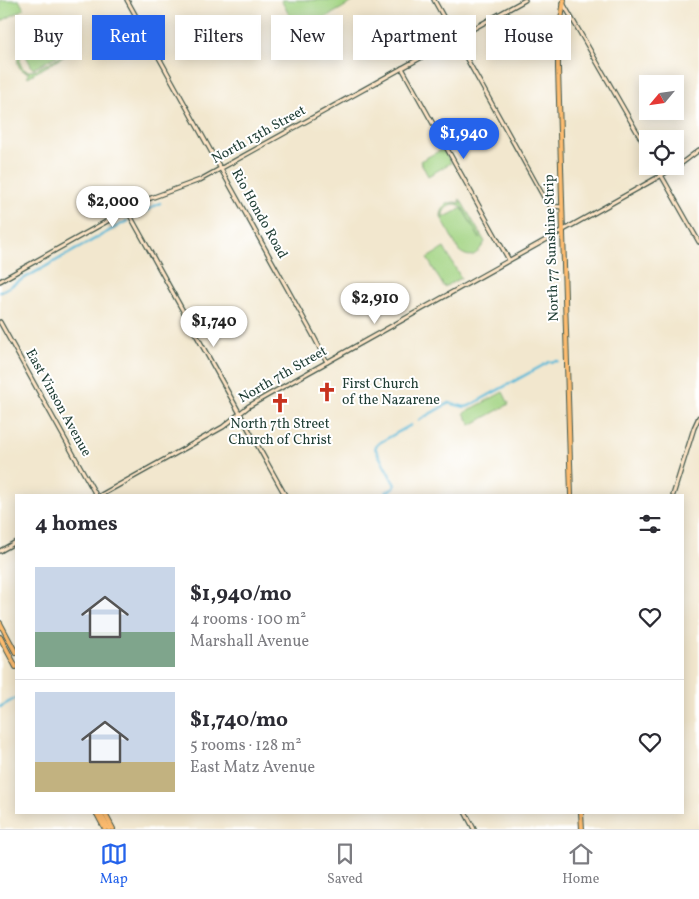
<!DOCTYPE html>
<meta charset="utf-8">
<style>
body{margin:0;font-family:Vollkorn,serif;background:#f7f7f7;color:#2b2b33;height:100vh;display:flex;flex-direction:column;font-size:19px;white-space:nowrap}
*{box-sizing:border-box;margin:0}
p{font-size:16px;color:#7c7c81}
.icon{flex:none;width:28px;height:28px;fill:none;stroke:currentColor;stroke-width:2;stroke-linecap:round;stroke-linejoin:round}
.map{position:relative;flex:1;overflow:hidden}
.panel{position:absolute;left:15px;top:494px;width:669px;height:320px;display:flex;flex-direction:column;background:#fff;border-radius:0px;box-shadow:0 2px 12px #0003}
.panel>*{flex:none}
.top-card{position:absolute;left:15px;top:15px;width:670px;height:45px;display:flex;gap:10px}
.needle{width:32px;rotate:241deg}
.tools{position:absolute;left:639px;top:75px;display:grid;gap:10px}
.tools a{display:grid;place-items:center;width:45px;height:45px;border-radius:0px;background:#fff;box-shadow:0 2px 12px #0003;font-size:25px}
.price{position:absolute;translate:-50% -42px;padding:0 11px;border-radius:18px;background:#fff;color:#222;font-size:16px;line-height:32px;filter:drop-shadow(0 1px 2px #0008)}
.price::after{content:'';position:absolute;left:50%;top:30px;width:15px;height:11px;margin-left:-8px;background:inherit;clip-path:polygon(0 0,100% 0,50% 100%)}
.price.on{background:#2563eb;color:#fff}
ul{padding:0;list-style:none}
li{display:flex;align-items:center;gap:15px;height:125px;padding:0 20px}
li+li{border-top:1px solid #e1e1e2}
li span{display:grid;place-items:center;flex:none;width:140px;height:100px;border-radius:0px;color:#555}
li>.icon{margin-inline-start:auto}
span .icon{width:60px;height:60px;fill:#fffc;stroke-width:1}
li b{font-size:21px}
h2{display:flex;justify-content:space-between;align-items:center;height:60px;padding:0 20px;font-size:21px}
.pill{padding:0 18px;border-radius:0px;background:#fff;box-shadow:0 2px 12px #0003;font-size:18px;line-height:45px}
.pill.on{background:#2563eb;color:#fff}
.tabs{display:flex;justify-content:space-around;align-items:center;height:70px;border-top:1px solid #e1e1e2;background:#fff;font-size:14px;color:#7c7c81}
.tabs a{display:grid;justify-items:center;gap:2px}
.tabs .on{color:#2563eb}
.map>svg:first-child{display:block}
.green{fill:#a3d483;stroke:#61885c;fill-rule:evenodd}
.lines{fill:none;stroke-linecap:round;stroke-linejoin:round}
.canal{stroke:#5ab9d8;stroke-width:2.5}
.secondary-casing{stroke:#3f564b;stroke-width:5.5}
.primary-casing{stroke:#3f564b;stroke-width:6}
.secondary{stroke:#fee4c5;stroke-width:3}
.primary{stroke:#fdbc6f;stroke-width:4}
.labels{text-anchor:middle;dominant-baseline:central;stroke-width:4;stroke-linejoin:round;paint-order:stroke}
.street-label{font-size:14px;fill:#1f3d34;stroke:#fff}
.poi-label{font-size:14px;fill:#1f3d34;stroke:#fff;text-anchor:start}
</style>
<div class="map">
<svg width="699" height="829" viewBox="0 0 699 829">
<rect width="100%" height="100%" fill="#fff"/>
<filter id="ink" filterUnits="userSpaceOnUse"><feTurbulence type="fractalNoise" baseFrequency=".02" numOctaves="2"/><feDisplacementMap in="SourceGraphic" scale="10" xChannelSelector="R" yChannelSelector="G"/><feConvolveMatrix kernelMatrix="1 2 1 2 8 2 1 2 1" color-interpolation-filters="sRGB"/></filter>
<filter id="wash" filterUnits="userSpaceOnUse"><feTurbulence type="fractalNoise" baseFrequency=".0096" numOctaves="4" result="noise"/><feDisplacementMap in="SourceGraphic" scale="20" xChannelSelector="R" yChannelSelector="G"/><feGaussianBlur stdDeviation="1.12" result="paint"/><feColorMatrix in="noise" values="0 0 0 0 0 0 0 0 0 0 0 0 0 0 0 0 0 1.4 0 .05"/><feComposite in="paint" operator="in"/></filter>
<g filter="url(#wash)">
<rect width="100%" height="100%" fill="#f2e7ce"/>
<g class="green">
<path d="M0 0H19L24 9 0 22Z"/>
<path d="M281 0H356L299 33Z"/>
<path d="M56 32C68 31 74 39 71 49H74L75 50 28 77 27 75 29 73C23 71 19 69 18 63 17 59 19 54 21 52 27 46 48 36 56 32ZM59 34C63 34 66 35 69 39 76 52 50 62 42 66 38 68 35 71 31 71 22 72 17 62 22 55 25 50 53 35 59 34Z"/>
<path d="M57 35 65 51 33 69 25 54Z"/>
<path d="M443 149 451 163 428 176 420 161Z"/>
<path d="M460 199 485 242C478 252 473 262 459 251L441 217C441 206 449 200 460 203L459 200ZM452 204H457L462 207 480 239 462 208 443 218C442 211 446 207 452 204Z"/>
<path d="M444 248 461 278 444 287 427 258Z"/>
<path d="M503 392 509 404 471 425 464 413Z"/>
</g>
<g class="lines">
<g class="canal">
<path d="M137 216 160 203"/>
<path d="M0 292 127 221"/>
<path d="M419 420 449 403 465 407 469 406 549 362 558 361"/>
<path d="M386 492 394 488 395 485 376 450 375 447 379 443 411 425"/>
<path d="M0 707 16 698"/>
</g>
</g>
</g>
<g filter="url(#ink)">
<g class="lines">
<defs>
<g id="secondary">
<path d="M127 0 313 335 327 362"/>
<path d="M434 0 546 201 551 206 562 207"/>
<path d="M563 3 648 151"/>
<path d="M402 68 509 260"/>
<path d="M656 166 699 242"/>
<path d="M127 210 285 495"/>
<path d="M0 281 138 204 151 198 200 180 525 0"/>
<path d="M0 322 96 495"/>
<path d="M101 495 223 427 249 406 270 394 662 175 682 163 699 150"/>
<path d="M673 495 694 428 699 417"/>
<path d="M0 551 16 542"/>
<path d="M465 812 474 829"/>
</g>
<g id="primary">
<path d="M564 0 558 40V68L571 495"/>
<path d="M0 623 16 653"/>
<path d="M0 637 16 667"/>
<path d="M104 812 113 829"/>
<path d="M581 812 582 829"/>
<path d="M97 814 102 817 109 829"/>
<path d="M97 814 105 829"/>
</g>
</defs>
<use href="#secondary" class="secondary-casing"/>
<use href="#primary" class="primary-casing"/>
<use href="#secondary" class="secondary"/>
<use href="#primary" class="primary"/>
</g>
</g>
<defs>
<symbol id="church-bare" viewBox="-9 -9 18 18"><path d="M-1.2-6h2.4v3.5h3.3v2.4h-3.3V6h-2.4V-.1h-3.3v-2.4h3.3Z" fill="#c8321e" stroke="#fff" stroke-width="2.5" paint-order="stroke"/></symbol>
</defs>
<g fill-rule="evenodd">
<use href="#church-bare" x="313" y="378" width="28" height="28"/>
<use href="#church-bare" x="266" y="389" width="28" height="28"/>
</g>
<g class="labels">
<g class="street-label">
<text transform="translate(259 135) rotate(-29)">North 13th Street</text>
<text transform="translate(259 214) rotate(61)">Rio Hondo Road</text>
<text transform="translate(552 248) rotate(-92)">North 77 Sunshine Strip</text>
<text transform="translate(283 375) rotate(-30)">North 7th Street</text>
<text transform="translate(58 403) rotate(61)">East Vinson Avenue</text>
</g>
<g class="poi-label">
<text x="342" y="384">First Church<tspan x="342" dy="16">of the Nazarene</tspan></text>
<text x="280" y="424" text-anchor="middle">North 7th Street<tspan x="280" dy="16">Church of Christ</tspan></text>
</g>
</g>
</svg>
<div class="tools">
<a><svg class="needle" viewBox="-14 -14 28 28"><path d="M0-13l5 13h-10z" fill="#e53935"/><path d="M0 13l5-13h-10z" fill="#7c7c81"/></svg></a>
<a><svg class="icon" aria-label="locate" viewBox="0 0 24 24"><circle cx="12" cy="12" r="6"/><path d="M12 2v4M12 18v4M2 12h4M18 12h4"/></svg></a>
</div>
<b class="price on" style="left:464px;top:160px">$1,940</b>
<b class="price" style="left:113px;top:228px">$2,000</b>
<b class="price" style="left:375px;top:325px">$2,910</b>
<b class="price" style="left:214px;top:348px">$1,740</b>
<div class="top-card">
<a class="pill">Buy</a>
<a class="pill on">Rent</a>
<a class="pill">Filters</a>
<a class="pill">New</a>
<a class="pill">Apartment</a>
<a class="pill">House</a>
</div>
<section class="panel">
<h2>4 homes<svg class="icon" aria-label="filters" viewBox="0 0 24 24"><path d="M4 7h16M4 17h16"/><circle cx="9" cy="7" r="2"/><circle cx="15" cy="17" r="2"/></svg></h2>
<ul>
<li><span style="background:linear-gradient(#c9d6e8 65%,#7fa58c 0)"><svg class="icon" aria-label="home" viewBox="0 0 24 24"><path d="M3 11l9-7 9 7M6 9v11h12V9"/></svg></span><div><b>$1,940/mo</b><p>4 rooms · 100 m²</p><p>Marshall Avenue</p></div><svg class="icon" aria-label="heart" viewBox="0 0 24 24"><path d="M12 20l-8-8c-3-5 5-10 8-4 3-6 11-1 8 4z"/></svg></li>
<li><span style="background:linear-gradient(#c9d6e8 70%,#c2b280 0)"><svg class="icon" aria-label="home" viewBox="0 0 24 24"><path d="M3 11l9-7 9 7M6 9v11h12V9"/></svg></span><div><b>$1,740/mo</b><p>5 rooms · 128 m²</p><p>East Matz Avenue</p></div><svg class="icon" aria-label="heart" viewBox="0 0 24 24"><path d="M12 20l-8-8c-3-5 5-10 8-4 3-6 11-1 8 4z"/></svg></li>
</ul>
</section>
</div>
<nav class="tabs">
<a class="on"><svg class="icon" aria-label="map" viewBox="0 0 24 24"><path d="M3 6l6-2 6 2 6-2v14l-6 2-6-2-6 2zM9 4v14M15 6v14"/></svg>Map</a>
<a><svg class="icon" aria-label="saved" viewBox="0 0 24 24"><path d="M7 4h10v16l-5-4-5 4z"/></svg>Saved</a>
<a><svg class="icon" aria-label="home" viewBox="0 0 24 24"><path d="M3 11l9-7 9 7M6 9v11h12V9"/></svg>Home</a>
</nav>
